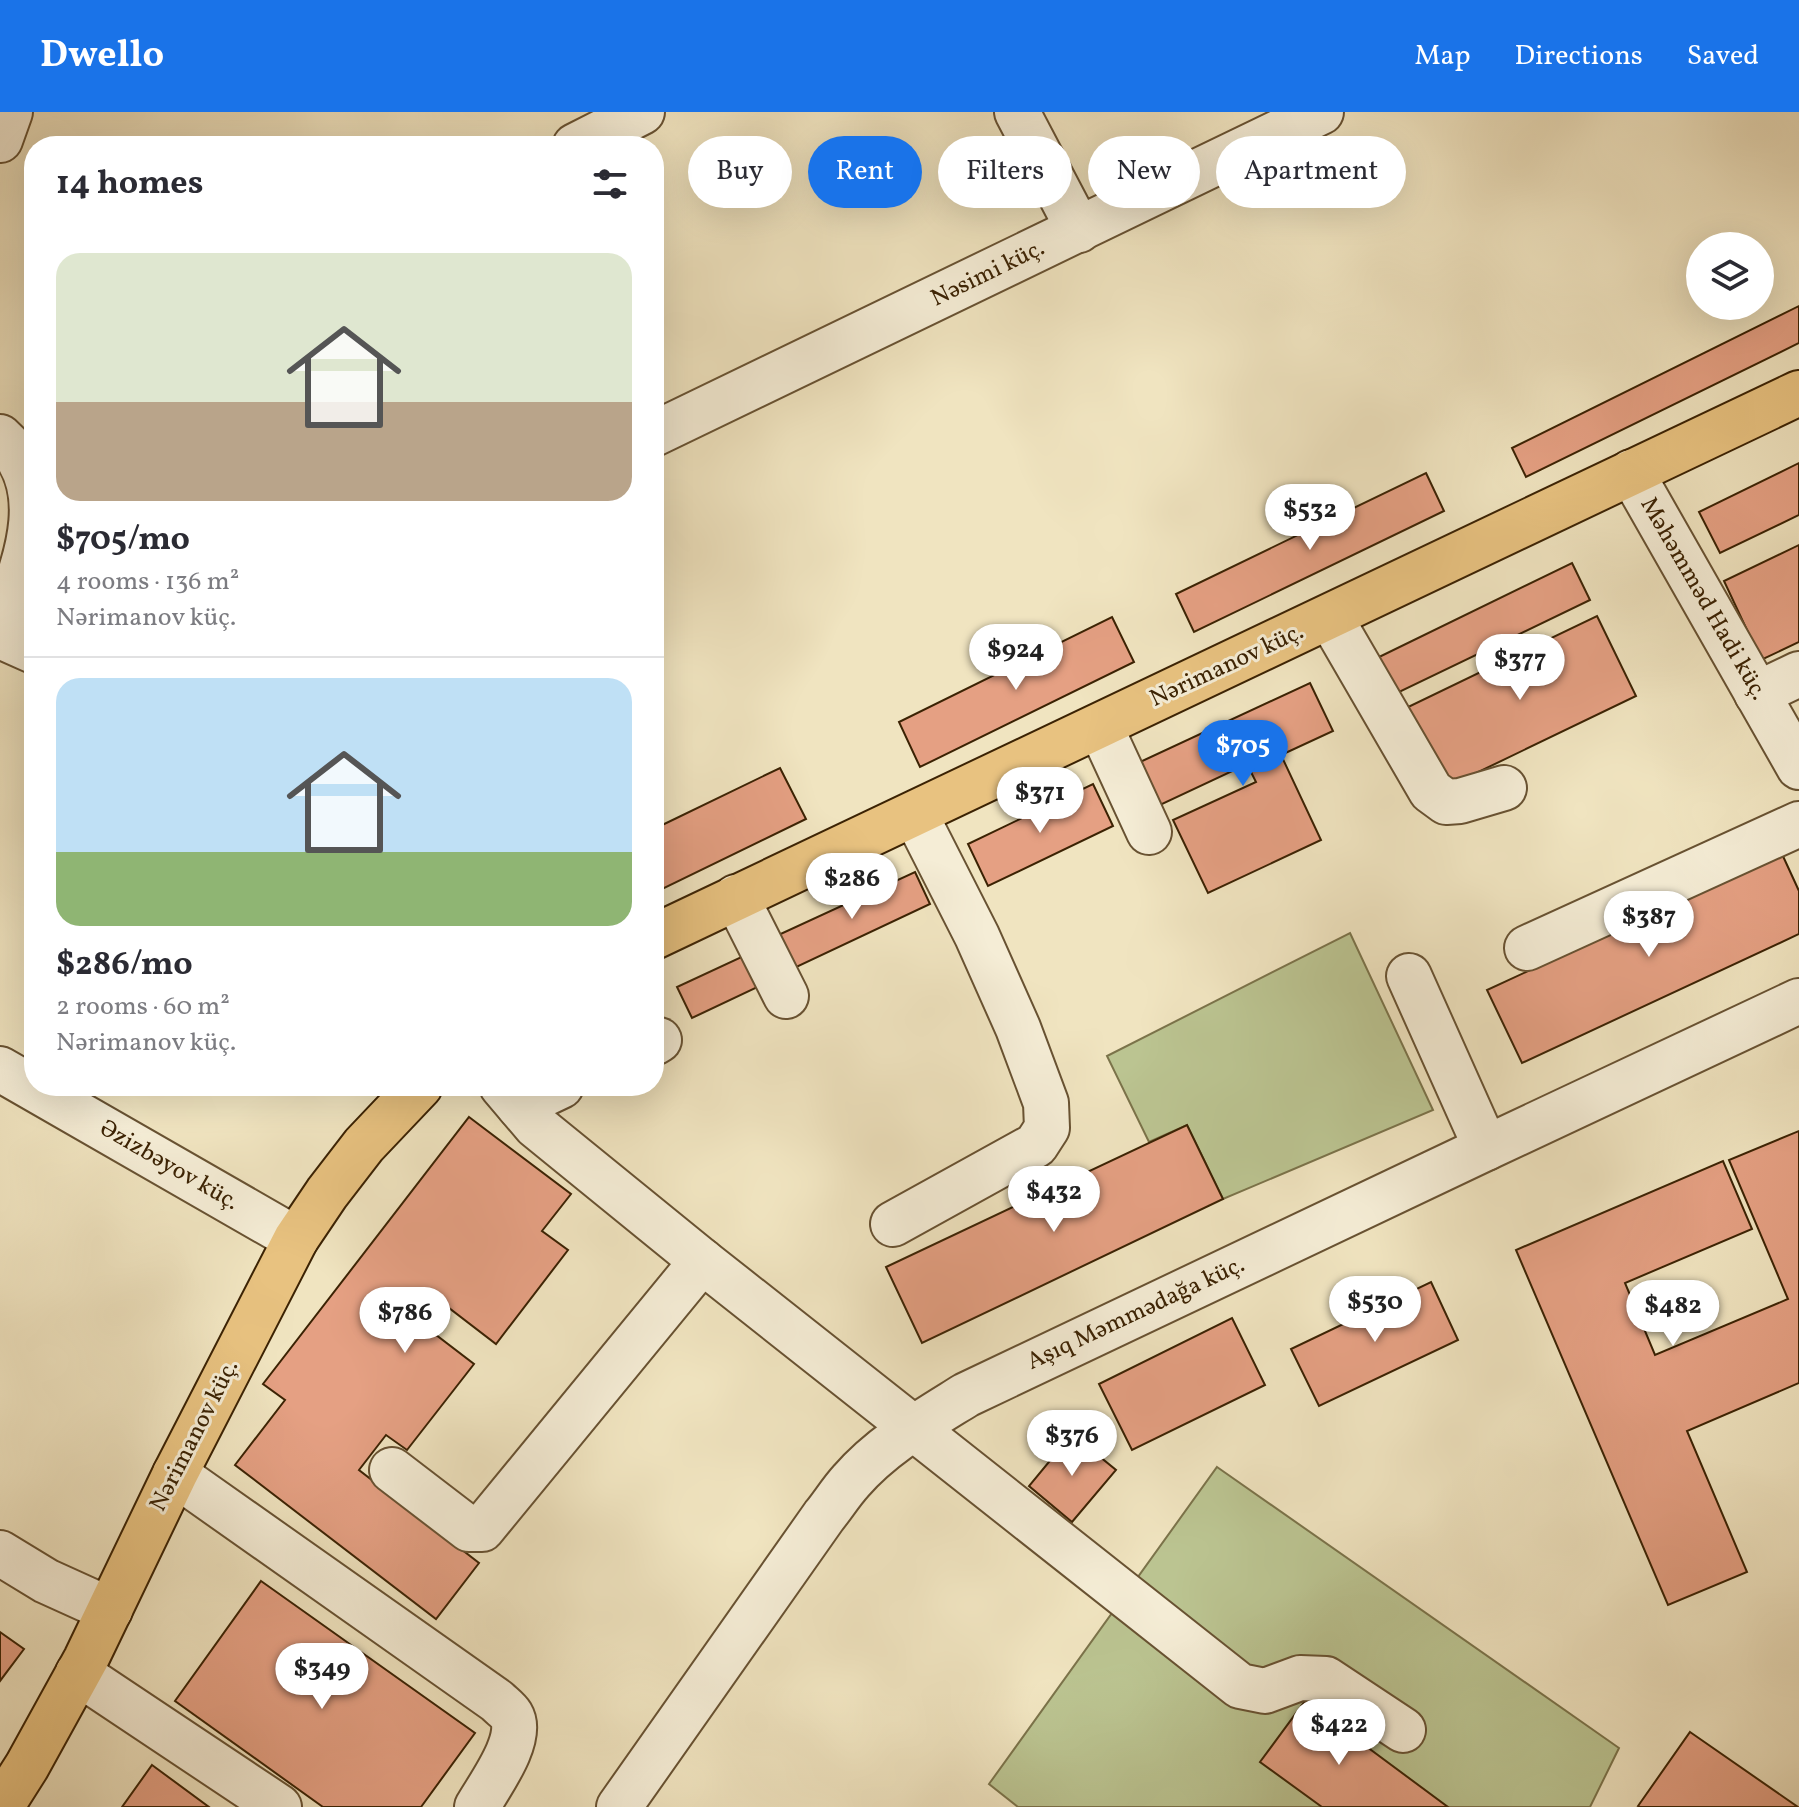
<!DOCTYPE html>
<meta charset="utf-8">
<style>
body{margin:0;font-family:Vollkorn,serif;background:#f7f7f7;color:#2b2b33;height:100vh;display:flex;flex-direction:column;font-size:30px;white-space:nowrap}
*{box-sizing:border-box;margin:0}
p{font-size:26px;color:#7c7c81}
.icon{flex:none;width:44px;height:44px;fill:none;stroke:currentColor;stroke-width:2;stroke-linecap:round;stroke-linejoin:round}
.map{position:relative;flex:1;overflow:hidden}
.side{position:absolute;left:24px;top:24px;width:640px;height:960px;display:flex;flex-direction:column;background:#fff;border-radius:32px;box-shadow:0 8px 32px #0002}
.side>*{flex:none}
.banner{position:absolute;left:688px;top:24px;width:760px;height:72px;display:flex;gap:16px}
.fabs{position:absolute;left:1686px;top:120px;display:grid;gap:16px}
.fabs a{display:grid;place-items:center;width:88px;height:88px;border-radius:50%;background:#fff;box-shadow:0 8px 32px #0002;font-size:40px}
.price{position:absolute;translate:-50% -68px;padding:0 18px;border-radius:28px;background:#fff;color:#222;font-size:26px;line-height:52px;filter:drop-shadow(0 2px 4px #0008)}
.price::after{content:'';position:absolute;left:50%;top:48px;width:24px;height:18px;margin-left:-12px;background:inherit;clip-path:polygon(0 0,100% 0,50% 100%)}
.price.on{background:#1a73e8;color:#fff}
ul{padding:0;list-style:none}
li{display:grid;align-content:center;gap:16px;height:424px;padding:0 32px}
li+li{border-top:2px solid #e1e1e2}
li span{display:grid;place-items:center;height:248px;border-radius:24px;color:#555}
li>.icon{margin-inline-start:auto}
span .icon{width:144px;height:144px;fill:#fffc;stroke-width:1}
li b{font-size:34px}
h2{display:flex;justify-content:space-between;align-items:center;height:96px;padding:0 32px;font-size:34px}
.pill{padding:0 28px;border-radius:36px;background:#fff;box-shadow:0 8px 32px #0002;font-size:28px;line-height:72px}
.pill.on{background:#1a73e8;color:#fff}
header{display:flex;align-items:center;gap:48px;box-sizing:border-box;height:112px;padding:0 40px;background:#1a73e8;color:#fff}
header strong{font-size:38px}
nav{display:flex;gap:44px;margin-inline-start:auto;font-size:28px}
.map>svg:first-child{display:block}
.green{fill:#bbc491;stroke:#7b734a;stroke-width:2}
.building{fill:#e5a083;stroke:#3b2203;stroke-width:2}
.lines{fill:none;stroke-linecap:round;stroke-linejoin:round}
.minor-casing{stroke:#685232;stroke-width:48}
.major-casing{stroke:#3b2203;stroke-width:48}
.minor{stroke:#f5edd6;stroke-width:44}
.major{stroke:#e8c280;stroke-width:44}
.labels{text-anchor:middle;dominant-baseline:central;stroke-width:6;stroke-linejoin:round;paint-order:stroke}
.street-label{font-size:24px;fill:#3b2203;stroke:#f5edd6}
</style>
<header>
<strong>Dwello</strong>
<nav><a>Map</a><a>Directions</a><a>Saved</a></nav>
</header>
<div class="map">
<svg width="1799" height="1695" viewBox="0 0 1799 1695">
<rect width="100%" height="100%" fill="#f0e4c0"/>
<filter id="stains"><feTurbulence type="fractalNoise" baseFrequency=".0025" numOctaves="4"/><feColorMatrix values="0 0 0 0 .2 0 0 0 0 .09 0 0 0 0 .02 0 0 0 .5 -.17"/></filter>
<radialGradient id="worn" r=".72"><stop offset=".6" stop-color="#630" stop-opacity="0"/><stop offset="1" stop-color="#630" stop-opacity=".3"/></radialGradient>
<g class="green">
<path d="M1350 821 1433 998 1223 1087 1187 1013 1149 1030 1107 944Z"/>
<path d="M1217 1355 1619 1636 1590 1695H1018L989 1672Z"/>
</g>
<g class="building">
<path d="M1799 194V231L1526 365 1512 336Z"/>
<path d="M1799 351V403L1720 441 1699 400Z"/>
<path d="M1426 361 1444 399 1194 520 1176 482Z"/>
<path d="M1799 433V530L1761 548 1724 469Z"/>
<path d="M1572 451 1590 488 1395 582 1377 546Z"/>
<path d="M1597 504 1636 584 1443 677 1404 597Z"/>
<path d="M1112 505 1134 550 920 655 899 610Z"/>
<path d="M1310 571 1333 619 1281 643 1321 728 1208 781 1173 708 1256 670 1247 652 1160 693 1140 650Z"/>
<path d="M780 656 806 707 654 781V717Z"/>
<path d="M1093 672 1113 714 988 774 968 732Z"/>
<path d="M1782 742 1799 779V822L1522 951 1487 878Z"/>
<path d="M915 760 930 792 790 858 774 825Z"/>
<path d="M750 841 764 872 692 906 677 875Z"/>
<path d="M469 1005 571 1082 542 1119 568 1138 496 1232 432 1183 414 1206 474 1252 407 1338 386 1323 359 1358 479 1451 436 1507 235 1353 285 1288 263 1272Z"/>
<path d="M1187 1013 1223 1087 922 1231 886 1155Z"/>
<path d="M1799 1019V1271L1687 1319 1747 1460 1668 1493 1516 1138 1723 1049 1752 1117 1625 1171 1655 1243 1788 1187 1729 1048Z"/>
<path d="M1431 1170 1458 1228 1319 1294 1291 1237Z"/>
<path d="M1232 1206 1265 1273 1132 1338 1099 1272Z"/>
<path d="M1072 1322 1116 1358 1072 1410 1029 1374Z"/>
<path d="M261 1469 475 1621 421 1695H323L175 1589Z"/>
<path d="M0 1520 24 1537 0 1569Z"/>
<path d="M1305 1589 1448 1695H1322L1260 1650Z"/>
<path d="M1690 1620 1798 1695H1640L1638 1694Z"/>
<path d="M152 1653 209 1695H122Z"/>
</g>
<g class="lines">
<defs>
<g id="minor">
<path d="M1017 0 1079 118"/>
<path d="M0 28 10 0"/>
<path d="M575 34 642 0"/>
<path d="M654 322 1321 0"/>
<path d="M0 325C59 377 22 457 0 518"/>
<path d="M1631 360 1799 655"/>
<path d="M1330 505 1431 679 1446 690 1460 689 1504 676"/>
<path d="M0 524 34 539"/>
<path d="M1757 582 1799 562"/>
<path d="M1100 614 1149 720"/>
<path d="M736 785 786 884"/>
<path d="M1527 836 1799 712"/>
<path d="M1409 864 1486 1036"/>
<path d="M654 931 659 928"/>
<path d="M0 957 296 1127"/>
<path d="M502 974 536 1014 702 1149 1240 1574 1265 1579 1300 1566 1326 1567 1403 1618"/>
<path d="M519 994 561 974"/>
<path d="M893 1112 1036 1033 1047 1016 1046 991 1018 916 977 824 915 702"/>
<path d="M392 1358 469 1417H482L702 1149"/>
<path d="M175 1362 497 1589C501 1593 508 1598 511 1603 525 1626 489 1674 477 1695"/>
<path d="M0 1441 46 1469 110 1498"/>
<path d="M78 1561 279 1695"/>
<path d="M619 1695 824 1404C833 1393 841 1380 851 1369 882 1333 926 1308 966 1283L1486 1036 1799 889"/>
</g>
<g id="major">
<path d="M654 825 1799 281"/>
<path d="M1 1695 27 1654 86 1547 175 1362 296 1127 327 1081 364 1033 420 974"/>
</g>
</defs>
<use href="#minor" class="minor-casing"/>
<use href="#major" class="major-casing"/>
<use href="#minor" class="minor"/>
<use href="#major" class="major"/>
</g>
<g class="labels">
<g class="street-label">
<text transform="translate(988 162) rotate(-26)">Nəsimi küç.</text>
<text transform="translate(1703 487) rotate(60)">Məhəmməd Hadi küç.</text>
<text transform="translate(1227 554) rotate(-25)">Nərimanov küç.</text>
<text transform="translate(169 1054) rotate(30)">Əzizbəyov küç.</text>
<text transform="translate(1136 1202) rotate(-25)">Aşıq Məmmədağa küç.</text>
<text transform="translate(195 1324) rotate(-63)">Nərimanov küç.</text>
</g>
</g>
<rect width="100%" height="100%" filter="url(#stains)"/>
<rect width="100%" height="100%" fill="url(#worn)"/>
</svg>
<div class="fabs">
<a><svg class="icon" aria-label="layers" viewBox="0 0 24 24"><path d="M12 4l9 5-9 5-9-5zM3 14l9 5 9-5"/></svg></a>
</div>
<b class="price" style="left:1310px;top:440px">$532</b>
<b class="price" style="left:1016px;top:580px">$924</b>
<b class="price" style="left:1520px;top:590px">$377</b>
<b class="price on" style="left:1243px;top:676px">$705</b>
<b class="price" style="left:1040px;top:723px">$371</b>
<b class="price" style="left:852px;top:809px">$286</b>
<b class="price" style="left:1649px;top:847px">$387</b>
<b class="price" style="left:1054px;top:1122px">$432</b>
<b class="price" style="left:1375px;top:1232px">$530</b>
<b class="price" style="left:1673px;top:1236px">$482</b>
<b class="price" style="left:405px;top:1243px">$786</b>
<b class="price" style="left:1072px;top:1366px">$376</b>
<b class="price" style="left:322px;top:1599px">$349</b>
<b class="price" style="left:1339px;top:1655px">$422</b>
<div class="banner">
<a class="pill">Buy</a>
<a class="pill on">Rent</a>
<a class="pill">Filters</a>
<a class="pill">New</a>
<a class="pill">Apartment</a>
</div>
<section class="side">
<h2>14 homes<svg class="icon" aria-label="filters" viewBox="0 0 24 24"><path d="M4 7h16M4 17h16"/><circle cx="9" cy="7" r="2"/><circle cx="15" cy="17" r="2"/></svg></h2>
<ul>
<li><span style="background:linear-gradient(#dfe7d0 60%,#b9a48a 0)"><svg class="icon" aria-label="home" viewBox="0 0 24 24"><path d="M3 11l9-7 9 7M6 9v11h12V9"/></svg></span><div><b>$705/mo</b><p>4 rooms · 136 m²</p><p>Nərimanov küç.</p></div></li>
<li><span style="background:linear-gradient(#bfe0f5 70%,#8fb573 0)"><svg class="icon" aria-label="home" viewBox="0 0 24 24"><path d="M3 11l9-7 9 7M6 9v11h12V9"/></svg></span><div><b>$286/mo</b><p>2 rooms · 60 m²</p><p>Nərimanov küç.</p></div></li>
</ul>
</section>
</div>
